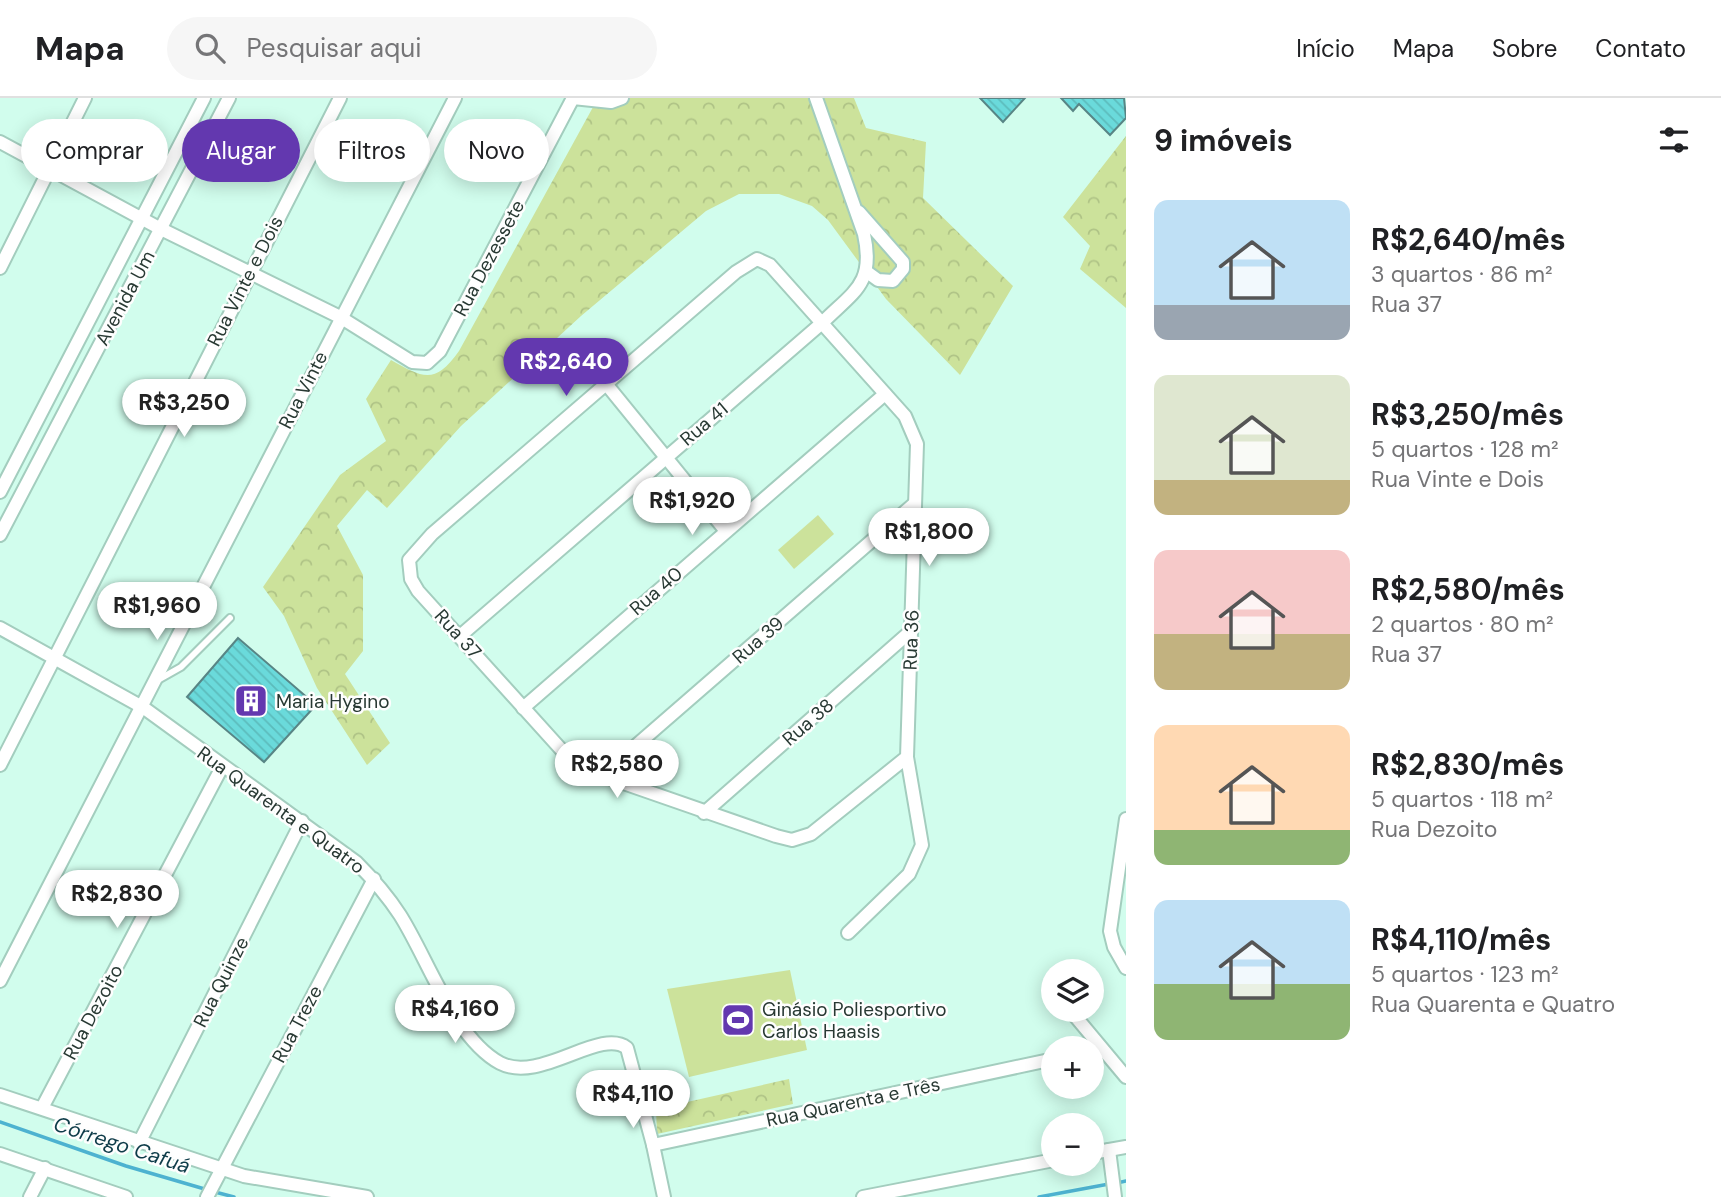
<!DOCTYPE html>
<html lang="pt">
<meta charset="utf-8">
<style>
body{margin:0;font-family:"DM Sans",sans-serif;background:#f6f6f6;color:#202124;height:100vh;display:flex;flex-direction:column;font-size:26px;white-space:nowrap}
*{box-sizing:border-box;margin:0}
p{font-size:23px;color:#757577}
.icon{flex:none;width:38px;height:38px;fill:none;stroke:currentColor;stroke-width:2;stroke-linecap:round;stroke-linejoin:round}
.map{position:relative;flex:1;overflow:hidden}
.side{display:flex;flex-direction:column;background:#fff;width:595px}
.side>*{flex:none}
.banner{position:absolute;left:21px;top:21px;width:665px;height:63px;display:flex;gap:14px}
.fabs{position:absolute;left:1041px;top:861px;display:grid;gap:14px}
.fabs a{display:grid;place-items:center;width:63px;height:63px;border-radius:50%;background:#fff;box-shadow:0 4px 18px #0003;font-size:35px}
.price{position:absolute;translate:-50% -60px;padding:0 16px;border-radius:24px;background:#fff;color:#222;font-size:23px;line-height:46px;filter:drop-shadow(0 2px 4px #0008)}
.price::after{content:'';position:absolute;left:50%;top:42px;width:21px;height:16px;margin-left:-10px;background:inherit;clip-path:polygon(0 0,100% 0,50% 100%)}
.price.selected{background:#6338af;color:#fff}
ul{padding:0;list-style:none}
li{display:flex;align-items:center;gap:21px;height:175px;padding:0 28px}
li span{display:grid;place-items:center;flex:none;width:196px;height:140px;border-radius:14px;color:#555}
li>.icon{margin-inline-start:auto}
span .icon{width:84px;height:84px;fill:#fffc;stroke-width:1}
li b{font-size:30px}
h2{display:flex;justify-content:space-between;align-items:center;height:84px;padding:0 28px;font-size:30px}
.chip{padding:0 24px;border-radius:32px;background:#fff;box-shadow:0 4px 18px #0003;font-size:24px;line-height:63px}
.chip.selected{background:#6338af;color:#fff}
header{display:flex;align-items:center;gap:42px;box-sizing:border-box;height:98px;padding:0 35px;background:#fff;border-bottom:2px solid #e0e0e0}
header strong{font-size:33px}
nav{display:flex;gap:38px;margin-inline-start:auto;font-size:24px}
.search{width:490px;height:63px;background:#f6f6f6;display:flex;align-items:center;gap:18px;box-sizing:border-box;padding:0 24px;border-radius:38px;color:#757577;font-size:26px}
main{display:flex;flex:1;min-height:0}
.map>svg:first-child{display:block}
.grass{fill:#cce29b}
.forest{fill:url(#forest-crowns)}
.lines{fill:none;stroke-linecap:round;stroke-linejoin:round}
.stream{stroke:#4db2d0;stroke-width:3.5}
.building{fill:url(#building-back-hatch);stroke:#588585;stroke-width:2}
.service-casing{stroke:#a3cdbe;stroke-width:10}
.minor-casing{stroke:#a3cdbe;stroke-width:16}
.service{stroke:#fff;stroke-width:6}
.minor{stroke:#fff;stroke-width:12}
.labels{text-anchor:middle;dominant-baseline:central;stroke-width:5;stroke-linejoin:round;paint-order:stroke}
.street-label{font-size:19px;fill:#283933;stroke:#fefefe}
.poi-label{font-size:19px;fill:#283933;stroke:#fefefe;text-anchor:start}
.water-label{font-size:21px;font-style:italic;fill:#0e3c49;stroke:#fefefe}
</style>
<header>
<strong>Mapa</strong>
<div class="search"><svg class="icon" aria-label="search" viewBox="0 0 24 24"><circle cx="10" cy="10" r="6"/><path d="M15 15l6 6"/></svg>Pesquisar aqui</div>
<nav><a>Início</a><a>Mapa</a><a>Sobre</a><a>Contato</a></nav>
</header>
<main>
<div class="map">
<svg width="1126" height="1099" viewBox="0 0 1126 1099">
<defs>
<pattern id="forest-crowns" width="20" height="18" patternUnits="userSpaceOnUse" patternTransform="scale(1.75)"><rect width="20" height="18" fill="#cce29b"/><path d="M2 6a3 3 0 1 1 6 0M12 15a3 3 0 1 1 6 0" fill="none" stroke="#afc386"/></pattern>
<pattern id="building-back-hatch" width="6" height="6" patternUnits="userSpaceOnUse" patternTransform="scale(1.75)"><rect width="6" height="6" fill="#6adadb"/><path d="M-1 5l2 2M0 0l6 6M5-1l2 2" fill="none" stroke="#5cbcbc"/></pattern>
</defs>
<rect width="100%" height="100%" fill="#d1fded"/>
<g class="grass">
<path d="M818 417 834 436 794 471 778 452Z"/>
<path d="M790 872 807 952 689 979 667 891Z"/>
</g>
<g class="forest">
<path d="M598 0H854L866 30 926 44 923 100 1013 188 960 277 886 201 828 122 812 108 779 96H739L706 113 581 218 461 328 387 410 367 392 337 428 363 477V553L345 576 390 645 367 667 317 590 284 518 263 489 340 377 386 343 366 301 391 262C423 280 435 287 459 253Z"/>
<path d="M1126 38V210L1080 171 1090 148 1063 119Z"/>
<path d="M789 981 793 1006 657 1036 656 1011Z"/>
</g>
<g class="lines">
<g class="stream">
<path d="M0 1024 126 1068 208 1092"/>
<path d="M1117 1085 1126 1083"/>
<path d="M215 1094 234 1099"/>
<path d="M1039 1099 1109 1086"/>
</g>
</g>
<g class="building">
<path d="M980 0H1025L1003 24Z"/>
<path d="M1061 0H1124L1126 20 1110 37 1079 6 1073 13Z"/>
<path d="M238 540 316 607 264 664 187 599Z"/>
</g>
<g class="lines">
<defs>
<path id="service" d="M158 582 181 569 230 520"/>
<g id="minor">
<path d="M573 0 611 4 622 0"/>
<path d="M0 44 161 131 340 219 412 264 427 265 440 253 573 0"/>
<path d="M859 114 903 164V171L893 183 878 182 867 174"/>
<path d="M0 170 85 0"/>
<path d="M607 287 725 432"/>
<path d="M0 394 204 0"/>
<path d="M0 437 229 0"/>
<path d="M0 530 144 610 356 764C372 780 387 797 400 817 428 861 454 940 500 965 540 986 600 929 627 950L653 1047 664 1099"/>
<path d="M460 538 822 225C854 193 875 186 864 136L816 0"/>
<path d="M523 610 885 296"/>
<path d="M0 667 340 0"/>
<path d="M601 678 914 406"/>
<path d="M704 715 911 533"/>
<path d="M1126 721 1110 833 1114 849 1126 870"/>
<path d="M848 835 909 776 922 747 907 659 917 346 905 318 770 167 757 161 736 174 432 436 409 462 411 481 418 493 567 658 586 672 776 738 792 742 811 736 907 659"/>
<path d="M0 883 455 0"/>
<path d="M1070 912 1126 979"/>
<path d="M0 997 244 1078 367 1099"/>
<path d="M42 1010 222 669"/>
<path d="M139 1045 302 723"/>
<path d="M653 1047 1054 961"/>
<path d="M1109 1052 1115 1099"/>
<path d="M1092 1055 1126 1049"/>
<path d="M0 1056 126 1099"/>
<path d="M30 1099 45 1070"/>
<path d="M207 1099 374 781"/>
<path d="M863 1099 1054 1062"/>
</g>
</defs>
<use href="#service" class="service-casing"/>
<use href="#minor" class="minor-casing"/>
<use href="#service" class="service"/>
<use href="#minor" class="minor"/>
</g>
<defs>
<symbol id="building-square" viewBox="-11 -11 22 22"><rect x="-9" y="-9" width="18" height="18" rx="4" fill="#6338af" stroke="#fefefe"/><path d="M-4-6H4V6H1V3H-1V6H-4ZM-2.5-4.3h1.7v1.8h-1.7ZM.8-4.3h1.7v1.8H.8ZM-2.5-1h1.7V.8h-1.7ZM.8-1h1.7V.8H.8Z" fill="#fff"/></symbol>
<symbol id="stadium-square" viewBox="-11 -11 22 22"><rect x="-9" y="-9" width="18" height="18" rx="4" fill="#6338af" stroke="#fefefe"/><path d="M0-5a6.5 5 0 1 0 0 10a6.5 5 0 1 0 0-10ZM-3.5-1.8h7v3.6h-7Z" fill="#fff"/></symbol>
</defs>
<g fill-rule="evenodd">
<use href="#building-square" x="232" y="584" width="38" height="38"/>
<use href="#stadium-square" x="719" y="903" width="38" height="38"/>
</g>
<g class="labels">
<g class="street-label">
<text transform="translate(489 160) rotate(-62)">Rua Dezessete</text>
<text transform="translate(245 183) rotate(-63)">Rua Vinte e Dois</text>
<text transform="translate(125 200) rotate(-62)">Avenida Um</text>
<text transform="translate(303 292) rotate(-63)">Rua Vinte</text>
<text transform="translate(704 326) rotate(-40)">Rua 41</text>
<text transform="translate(656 493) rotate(-41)">Rua 40</text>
<text transform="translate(458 536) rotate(48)">Rua 37</text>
<text transform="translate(758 542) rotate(-41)">Rua 39</text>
<text transform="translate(911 542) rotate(-88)">Rua 36</text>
<text transform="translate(808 624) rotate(-41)">Rua 38</text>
<text transform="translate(281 712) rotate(36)">Rua Quarenta e Quatro</text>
<text transform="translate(221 884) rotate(-63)">Rua Quinze</text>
<text transform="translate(93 914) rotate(-62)">Rua Dezoito</text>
<text transform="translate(297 926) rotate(-62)">Rua Treze</text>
<text transform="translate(853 1004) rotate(-12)">Rua Quarenta e Três</text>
</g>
<g class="poi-label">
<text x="276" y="603">Maria Hygino</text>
<text x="762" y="911">Ginásio Poliesportivo<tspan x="762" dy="22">Carlos Haasis</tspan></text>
</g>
<g class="water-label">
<text transform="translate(122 1047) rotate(18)">Córrego Cafuá</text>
</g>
</g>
</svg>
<div class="fabs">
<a><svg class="icon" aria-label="layers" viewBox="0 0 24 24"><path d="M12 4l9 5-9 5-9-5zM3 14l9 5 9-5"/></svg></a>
<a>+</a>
<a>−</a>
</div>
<b class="price selected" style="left:566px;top:300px">R$2,640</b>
<b class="price" style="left:184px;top:341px">R$3,250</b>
<b class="price" style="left:692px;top:439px">R$1,920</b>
<b class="price" style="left:929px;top:470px">R$1,800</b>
<b class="price" style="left:157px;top:544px">R$1,960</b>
<b class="price" style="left:617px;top:702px">R$2,580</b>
<b class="price" style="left:117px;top:832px">R$2,830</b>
<b class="price" style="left:455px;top:947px">R$4,160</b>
<b class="price" style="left:633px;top:1032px">R$4,110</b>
<div class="banner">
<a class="chip">Comprar</a>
<a class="chip selected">Alugar</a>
<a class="chip">Filtros</a>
<a class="chip">Novo</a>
</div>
</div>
<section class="side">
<h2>9 imóveis<svg class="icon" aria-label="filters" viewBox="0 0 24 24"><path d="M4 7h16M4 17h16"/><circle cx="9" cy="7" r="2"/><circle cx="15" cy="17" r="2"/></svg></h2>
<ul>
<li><span style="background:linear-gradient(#bfe0f5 75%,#9aa5b1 0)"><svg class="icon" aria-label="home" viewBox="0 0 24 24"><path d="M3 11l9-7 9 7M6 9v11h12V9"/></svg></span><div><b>R$2,640/mês</b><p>3 quartos · 86 m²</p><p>Rua 37</p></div></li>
<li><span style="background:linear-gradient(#dfe7d0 75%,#c2b280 0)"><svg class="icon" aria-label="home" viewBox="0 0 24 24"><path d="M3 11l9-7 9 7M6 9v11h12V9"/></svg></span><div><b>R$3,250/mês</b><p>5 quartos · 128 m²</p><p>Rua Vinte e Dois</p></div></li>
<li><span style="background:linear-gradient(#f6c9c9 60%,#c2b280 0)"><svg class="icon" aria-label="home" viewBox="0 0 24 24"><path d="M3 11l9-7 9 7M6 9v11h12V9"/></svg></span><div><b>R$2,580/mês</b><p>2 quartos · 80 m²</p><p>Rua 37</p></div></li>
<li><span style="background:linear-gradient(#ffd9b3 75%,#8fb573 0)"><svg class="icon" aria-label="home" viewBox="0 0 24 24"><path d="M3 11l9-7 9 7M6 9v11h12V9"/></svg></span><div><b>R$2,830/mês</b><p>5 quartos · 118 m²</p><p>Rua Dezoito</p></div></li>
<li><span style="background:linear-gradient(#bfe0f5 60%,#8fb573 0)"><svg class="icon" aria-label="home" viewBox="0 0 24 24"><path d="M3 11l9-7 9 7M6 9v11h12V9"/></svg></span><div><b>R$4,110/mês</b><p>5 quartos · 123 m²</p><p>Rua Quarenta e Quatro</p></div></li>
</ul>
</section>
</main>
